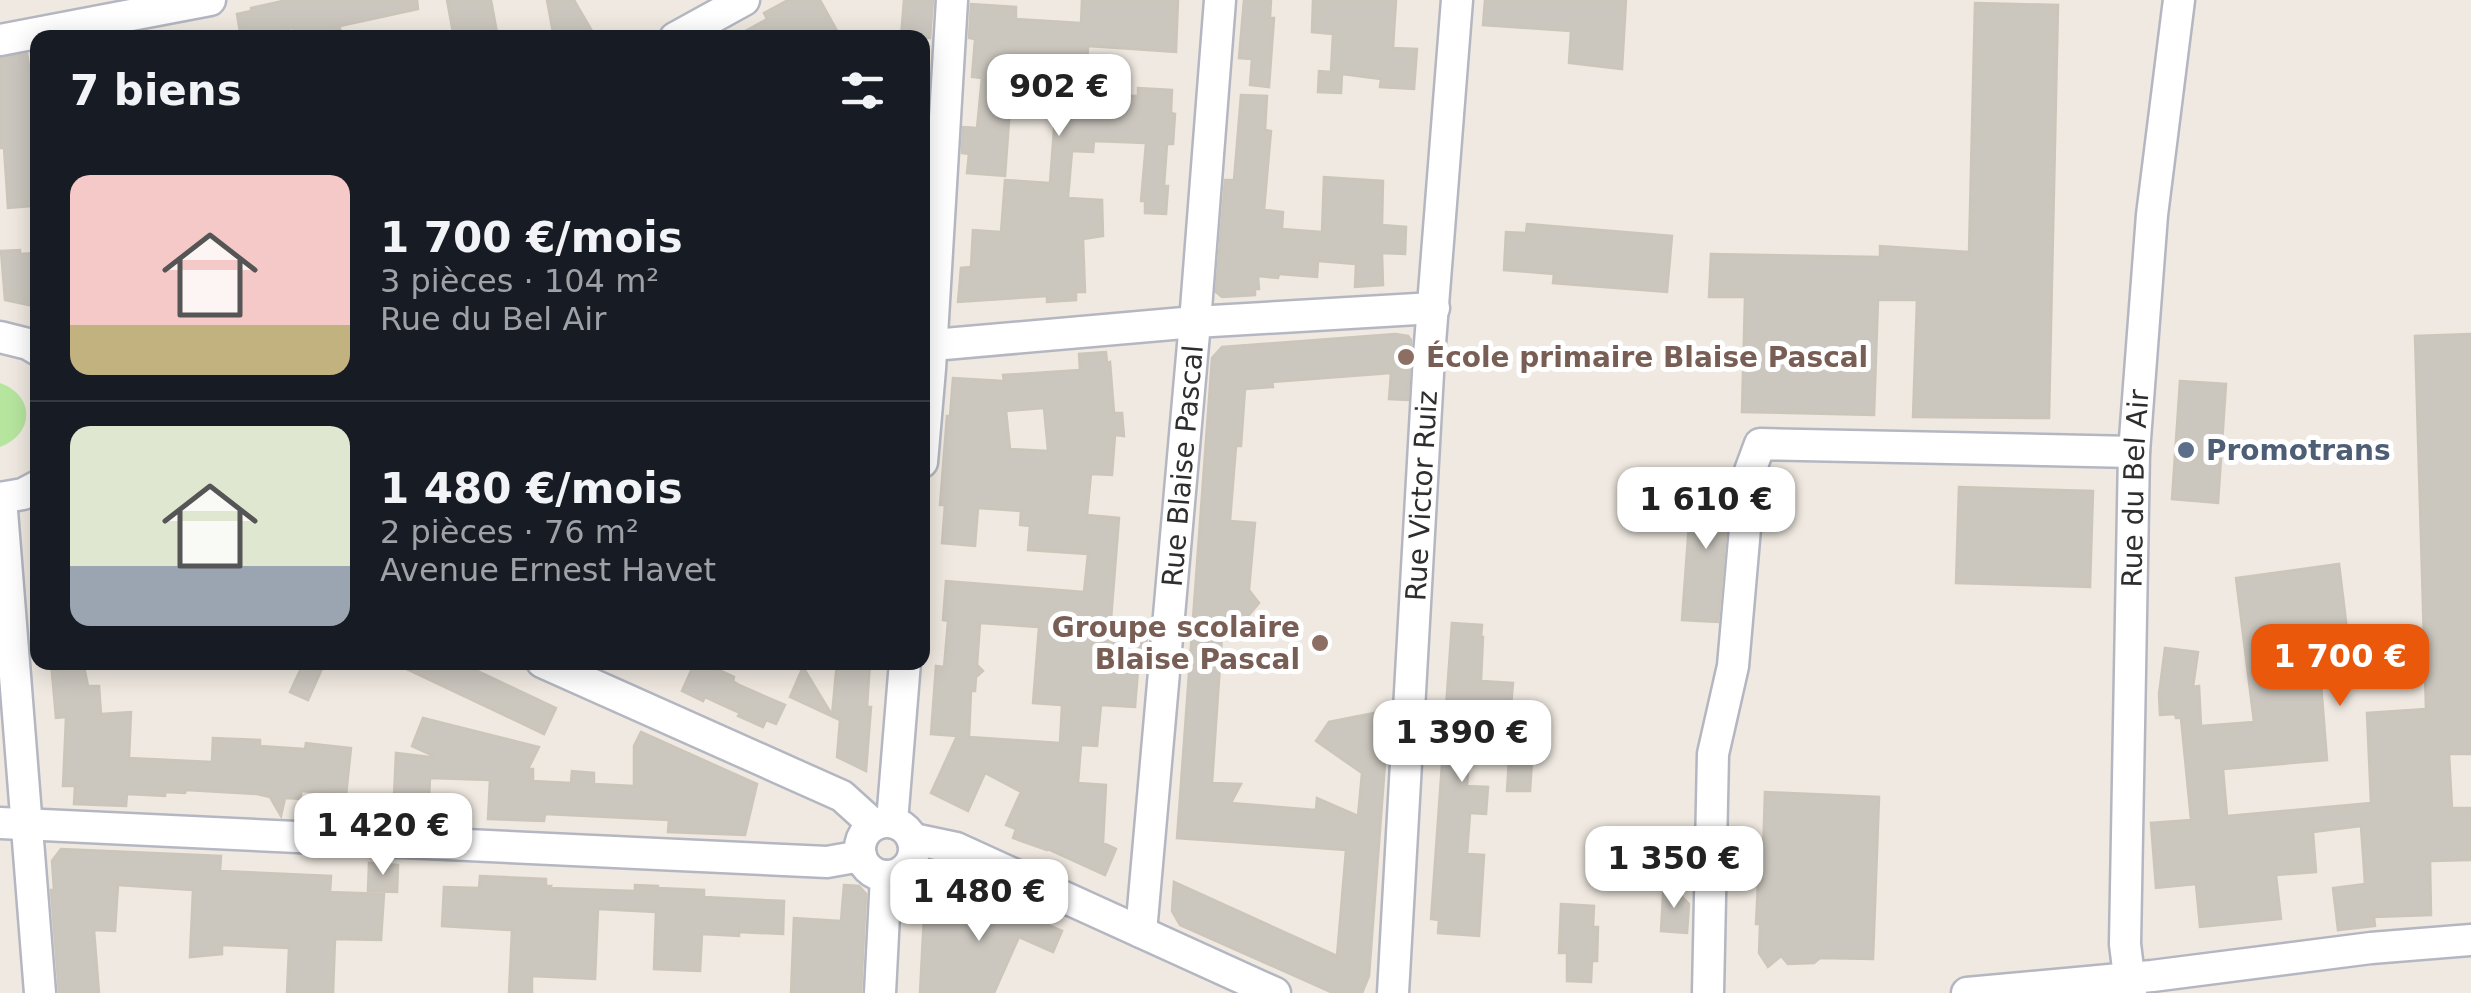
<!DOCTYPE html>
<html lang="fr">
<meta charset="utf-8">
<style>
body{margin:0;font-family:"DejaVu Sans",sans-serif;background:#242831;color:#f1f3f6;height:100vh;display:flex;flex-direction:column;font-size:38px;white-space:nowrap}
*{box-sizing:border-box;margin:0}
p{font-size:32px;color:#9ea1a6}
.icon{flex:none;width:55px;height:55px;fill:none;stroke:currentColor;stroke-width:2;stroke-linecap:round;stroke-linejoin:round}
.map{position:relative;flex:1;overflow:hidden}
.side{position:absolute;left:30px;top:30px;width:900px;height:640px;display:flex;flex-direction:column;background:#171b24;border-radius:20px;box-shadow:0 5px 25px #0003}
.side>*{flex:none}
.price{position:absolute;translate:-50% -85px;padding:0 22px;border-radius:20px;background:#fff;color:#222;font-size:32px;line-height:65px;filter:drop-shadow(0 2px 5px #0008)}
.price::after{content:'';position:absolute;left:50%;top:60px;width:30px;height:22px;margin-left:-15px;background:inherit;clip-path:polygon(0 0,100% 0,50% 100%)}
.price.selected{background:#ea580c;color:#fff}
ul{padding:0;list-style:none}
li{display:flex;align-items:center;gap:30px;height:250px;padding:0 40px}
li+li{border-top:2px solid #363941}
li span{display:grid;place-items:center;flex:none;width:280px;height:200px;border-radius:20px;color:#555}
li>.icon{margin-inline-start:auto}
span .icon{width:120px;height:120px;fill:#fffc;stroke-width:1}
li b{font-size:42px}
h2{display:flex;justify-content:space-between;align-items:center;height:120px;padding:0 40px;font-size:42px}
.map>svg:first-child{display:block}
.green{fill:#b6e59e}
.building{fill:#cbc7bf;stroke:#cbc5ba;stroke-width:2.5;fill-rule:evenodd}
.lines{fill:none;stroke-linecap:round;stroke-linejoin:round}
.minor-casing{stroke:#b4b7c1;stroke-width:35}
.minor{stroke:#fff;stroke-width:30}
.education-dot{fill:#8d6e63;stroke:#fff;stroke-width:4}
.service-dot{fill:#5c6f8a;stroke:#fff;stroke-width:4}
.labels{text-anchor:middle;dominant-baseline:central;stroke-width:10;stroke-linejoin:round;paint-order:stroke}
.education-label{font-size:28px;font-weight:bold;fill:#785e54;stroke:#fff;text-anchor:start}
.service-label{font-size:28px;font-weight:bold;fill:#4e5e75;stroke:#fff;text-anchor:start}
.street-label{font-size:28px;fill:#2e2e2e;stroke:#fff}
</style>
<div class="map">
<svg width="2471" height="993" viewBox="0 0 2471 993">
<rect width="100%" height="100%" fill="#efe9e1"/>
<path class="green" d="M0 383C35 395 35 434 0 447Z"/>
<g class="building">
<path d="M287 0H417L418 9 340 26V29L321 33 322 36 295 38 293 28 241 38 237 14 251 11V8Z"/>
<path d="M447 0H491L498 38H454Z"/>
<path d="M547 0H574L596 38H554Z"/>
<path d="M788 0H820L841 38H733L767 19 764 13Z"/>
<path d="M904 0H933L930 38H901Z"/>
<path d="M1082 0H1178L1176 52 1088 46 1086 84 1097 85V95L1138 96V88L1172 90 1171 113 1175 114 1173 144H1167L1164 186H1168L1166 214 1145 213V201H1141L1146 143 1094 141 1093 152 1072 151 1068 198 1102 200 1103 236 1083 239 1085 292H1076V300L1047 302V296L958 302 961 268 971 267 973 230 1001 232 1005 180 1050 183 1056 102 1051 101 1052 82 1012 80 1005 176 967 173 969 154 962 153 963 127 977 128 982 78 972 77 975 39 969 38 971 4 1016 7V19L1081 23Z"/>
<path d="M1244 0H1271L1270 18H1274L1269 87 1250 85 1252 59 1239 58Z"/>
<path d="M1313 0H1396L1393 48 1417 49 1414 89 1380 87 1381 79 1342 74 1341 93 1318 92 1319 71 1331 72 1333 34 1312 32Z"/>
<path d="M1485 0H1626L1622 69 1569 63 1571 31 1483 25Z"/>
<path d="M1975 3 2058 5 2049 418 1913 417 1917 300H1878L1874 415 1742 412 1745 297H1709L1711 254 1880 257V246L1969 252Z"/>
<path d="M27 54 29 66 38 64V188H33L34 199H31V206L8 208 4 148H0V58Z"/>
<path d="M1241 95 1267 96 1265 130 1271 131 1264 210 1283 212 1282 229 1322 232 1324 177 1383 181 1382 225 1406 227 1405 254 1382 253 1383 285 1355 287 1356 264 1318 261 1317 277 1279 274 1278 278 1258 276 1259 289H1255V295L1222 297 1216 292 1225 180H1234Z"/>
<path d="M1527 224 1672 236 1667 292 1553 283 1554 274 1504 270 1506 232 1526 233Z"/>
<path d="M20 250V254L34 253 35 278 38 280V307L5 300 1 251Z"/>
<path d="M1395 334 1408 336 1411 340 1408 400 1389 399 1391 373 1272 382 1273 387 1245 389 1241 446H1236L1230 521 1255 523 1249 590 1259 603 1243 622 1223 621 1212 783 1241 784 1231 803 1316 810 1317 798 1358 816 1362 773 1316 741 1329 722 1389 710 1369 976 1362 993H1333L1180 925 1172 911 1174 882 1337 956 1346 850 1177 838 1212 358 1222 347Z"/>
<path d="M2471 334V754H2449L2452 808H2471V860L2430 861 2431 915 2374 917 2375 926 2338 930 2333 888 2365 884 2361 826 2313 832 2316 872 2276 875 2281 919 2200 927 2196 884 2156 888 2151 823 2191 820 2181 718H2176L2175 714 2160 715 2159 694 2165 648 2198 652 2193 687 2199 686 2201 726 2254 722 2236 578 2339 564 2353 679 2321 684 2327 760 2223 769 2227 816 2371 803 2367 713 2426 709 2415 336Z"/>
<path d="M1106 352 1107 363 1110 362 1114 413H1122L1124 436 1115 435 1112 475 1091 474 1087 515 1119 518 1110 632 1147 635 1144 670H1138L1135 707 1101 705 1097 746 1081 745 1078 783 1106 785 1103 843 1116 849 1105 875 1048 849 1047 850 1013 838 1016 829 1006 825 1021 792 985 773 968 811 931 793 957 736 931 734 936 666 944 667 948 621 943 620 946 581 1084 592 1088 554 1028 550 1030 526 1020 525 1021 511 978 508 975 546 942 543 945 505H940L947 416H950L953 378 1004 381 1003 375 1080 370 1079 354ZM1044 408 1048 451 1010 449 1006 411ZM980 623 1039 627 1033 703 1062 705 1060 743 969 737 971 691H975L976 677 983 671 977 665Z"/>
<path d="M2180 381 2226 384 2218 503 2172 499Z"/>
<path d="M1692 482 1730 485 1718 622 1682 620Z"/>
<path d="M1959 487 2093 491 2090 587 1956 583Z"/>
<path d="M1452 623 1482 625 1481 637H1483L1481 681 1513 683 1511 706 1489 705 1487 733 1471 732 1467 786 1488 787 1486 814 1470 813 1467 854 1484 855 1479 936 1438 933 1439 920 1431 919Z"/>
<path d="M51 662H83L88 686H99L101 714 131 712 129 758 212 762 213 738 260 740V746L305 749 306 743 351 748 346 795 301 791V799L285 798 281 816 270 797 257 794 186 790 185 793 165 792V796L127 794 126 806 74 804 75 786H63L66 717 56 718Z"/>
<path d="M304 662H325L308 700 290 692Z"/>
<path d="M392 662H476L473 669 556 708 544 734Z"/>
<path d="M695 662H702L734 677 733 681 739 685 785 705 776 724 766 720 763 727 738 716 740 713 705 697 703 701 682 691Z"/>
<path d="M837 662H870L867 707H871L866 771 837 757 840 720 790 697 803 667 832 715Z"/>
<path d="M423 718 539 747 528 769H533V781L571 783 572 771 594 773V784L634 786V746L641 732 757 784 745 835 668 832 669 820 545 814 544 821 488 819 490 780 430 778 429 798 394 797 396 753 438 758 412 746Z"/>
<path d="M1509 759 1532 761 1530 791H1507Z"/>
<path d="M1765 792 1879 797 1873 959 1820 958 1814 963 1788 964 1781 956 1768 967 1759 953 1760 924H1756L1758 883H1762Z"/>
<path d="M61 849 221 856 220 871 331 876 330 892 384 894 381 940 335 939 333 993H287L289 948 222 945V954L190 957 193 890 118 885 115 931 94 930 99 993H59L51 890H54L52 861Z"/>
<path d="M369 863 398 865 397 892 368 891Z"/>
<path d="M480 876 546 879V886H551L550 888 635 891V885L658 886V888L704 890V897L784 901 783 934 739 932V936L702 934 700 971 654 969 656 912 598 909 595 979 532 976V993H509L512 930 442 926 444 887 479 888Z"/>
<path d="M1664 878 1689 904 1687 933 1661 931Z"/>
<path d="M844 885 859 886 866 894 861 993H791L794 918 841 921Z"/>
<path d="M975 895 1008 897 1050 916 1046 924 1062 931 1053 952 1019 937 994 993H920L924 916 966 918 967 899H975Z"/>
<path d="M1561 904 1594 906 1593 927H1598L1597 961H1592L1591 982 1567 981V953H1559Z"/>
</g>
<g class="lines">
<defs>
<g id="minor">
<path d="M675 38 744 0"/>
<path d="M0 40 210 0"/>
<path d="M0 337 28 344 38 350"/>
<path d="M922 346 1195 322 1434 308"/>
<path d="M922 462 930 369 952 0"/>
<path d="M0 498 23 494 38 486"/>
<path d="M1 498 40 993"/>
<path d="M542 662 842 796 874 825"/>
<path d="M892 822 905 662"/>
<circle cx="887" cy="849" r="27"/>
<path d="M0 823 827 862 861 856"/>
<path d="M913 839 956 848 1275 993"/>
<path id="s1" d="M1141 932 1195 322 1220 0"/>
<path d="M880 993 886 876"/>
<path id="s2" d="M1393 993 1429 356 1457 0"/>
<path d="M1708 993 1713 754 1733 666 1750 471 1760 444 2134 452"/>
<path d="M1967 993 2152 976 2371 948 2471 940"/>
<path id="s3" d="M2131 993 2125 944 2134 452 2152 215 2179 0"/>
</g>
</defs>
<use href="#minor" class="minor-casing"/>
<use href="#minor" class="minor"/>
</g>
<g class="education-dot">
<circle cx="1406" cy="357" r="10"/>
<circle cx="1320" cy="643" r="10"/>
</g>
<circle class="service-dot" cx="2186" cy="450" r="10"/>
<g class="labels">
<g class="education-label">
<text x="1426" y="357">École primaire Blaise Pascal</text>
<text x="1300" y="627" text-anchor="end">Groupe scolaire<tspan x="1300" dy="32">Blaise Pascal</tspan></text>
</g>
<g class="service-label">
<text x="2206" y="450">Promotrans</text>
</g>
<g class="street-label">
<text stroke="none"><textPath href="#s1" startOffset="468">Rue Blaise Pascal</textPath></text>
<text stroke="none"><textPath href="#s3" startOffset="505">Rue du Bel Air</textPath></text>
<text stroke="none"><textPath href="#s2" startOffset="498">Rue Victor Ruiz</textPath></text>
</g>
</g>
</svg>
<b class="price" style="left:1059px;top:139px">902 €</b>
<b class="price" style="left:1706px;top:552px">1 610 €</b>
<b class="price selected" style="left:2340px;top:709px">1 700 €</b>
<b class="price" style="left:1462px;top:785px">1 390 €</b>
<b class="price" style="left:383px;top:878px">1 420 €</b>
<b class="price" style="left:1674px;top:911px">1 350 €</b>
<b class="price" style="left:979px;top:944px">1 480 €</b>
<section class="side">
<h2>7 biens<svg class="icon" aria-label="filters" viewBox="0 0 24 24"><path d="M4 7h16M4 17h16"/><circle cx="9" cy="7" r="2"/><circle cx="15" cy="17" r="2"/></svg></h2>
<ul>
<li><span style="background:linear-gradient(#f6c9c9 75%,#c2b280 0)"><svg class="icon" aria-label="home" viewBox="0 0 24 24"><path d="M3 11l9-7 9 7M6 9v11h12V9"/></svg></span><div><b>1 700 €/mois</b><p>3 pièces · 104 m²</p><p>Rue du Bel Air</p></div></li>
<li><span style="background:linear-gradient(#dfe7d0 70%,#9aa5b1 0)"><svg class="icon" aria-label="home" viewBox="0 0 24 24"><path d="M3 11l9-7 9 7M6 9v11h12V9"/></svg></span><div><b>1 480 €/mois</b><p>2 pièces · 76 m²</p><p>Avenue Ernest Havet</p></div></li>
</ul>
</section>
</div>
